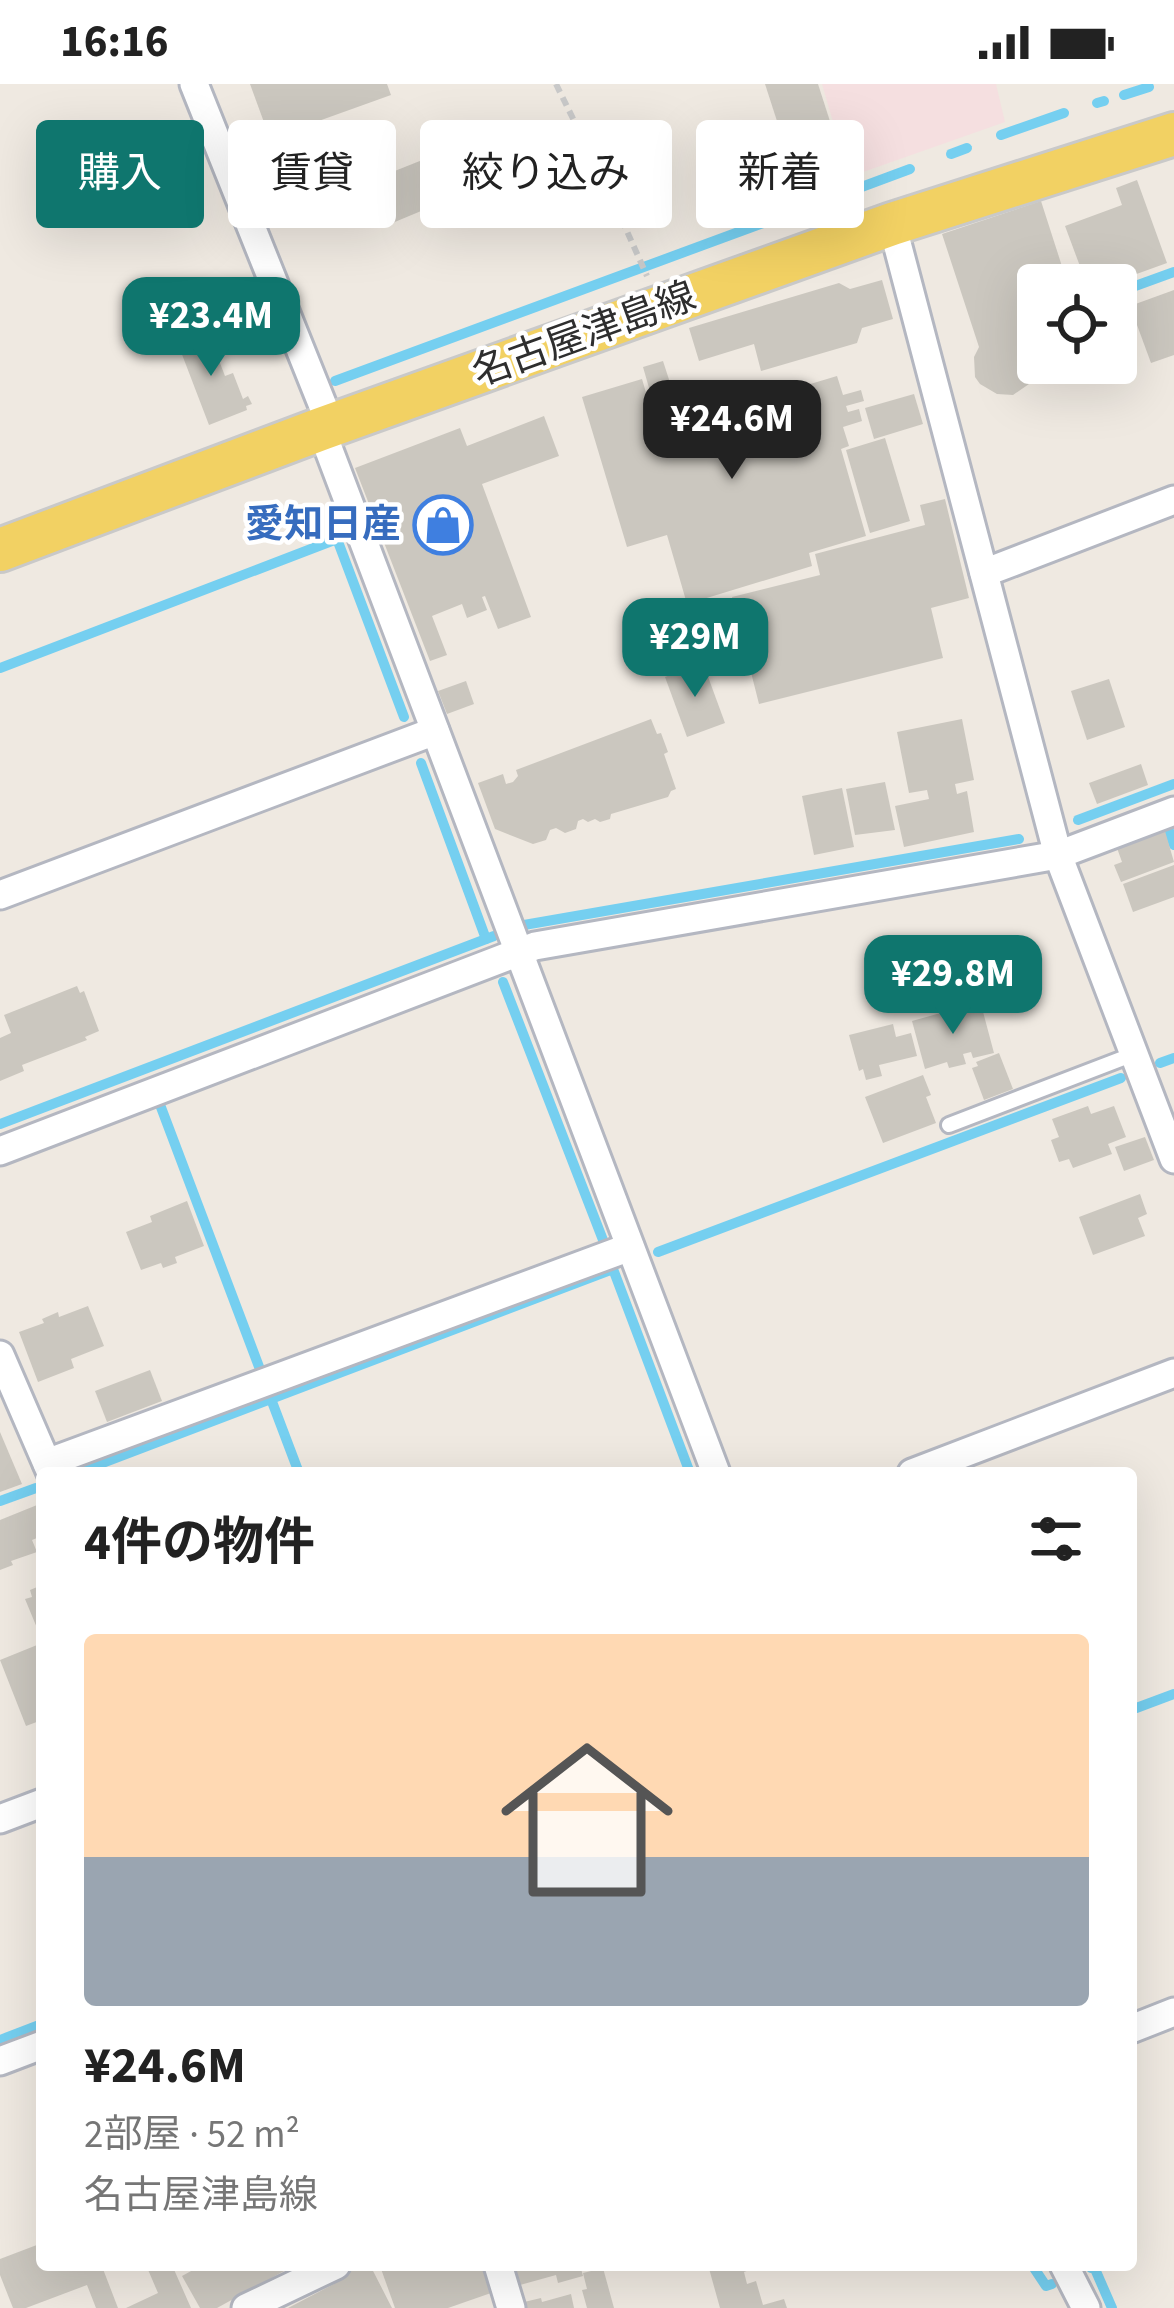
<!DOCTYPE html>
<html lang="ja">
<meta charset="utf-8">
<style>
body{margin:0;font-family:"Source Sans 3","Noto Sans JP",sans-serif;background:#f2f2f2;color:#222;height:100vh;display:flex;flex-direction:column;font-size:45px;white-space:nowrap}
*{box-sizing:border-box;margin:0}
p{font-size:39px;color:#767676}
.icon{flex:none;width:66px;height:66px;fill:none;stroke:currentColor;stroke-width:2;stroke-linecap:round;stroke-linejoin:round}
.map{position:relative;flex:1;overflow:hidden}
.sheet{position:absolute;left:36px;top:1383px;width:1101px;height:804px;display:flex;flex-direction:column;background:#fff;border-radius:12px;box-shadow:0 12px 48px #0002}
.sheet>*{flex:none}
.top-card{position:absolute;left:36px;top:36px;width:1104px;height:108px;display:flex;gap:24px}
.controls{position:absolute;left:1017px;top:180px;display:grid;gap:24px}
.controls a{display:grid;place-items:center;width:120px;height:120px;border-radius:12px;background:#fff;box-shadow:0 12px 48px #0002;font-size:60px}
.price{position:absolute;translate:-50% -102px;padding:0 27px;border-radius:24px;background:#0f766e;color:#fff;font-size:39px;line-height:78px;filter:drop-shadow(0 3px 6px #0008)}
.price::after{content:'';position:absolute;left:50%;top:72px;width:36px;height:27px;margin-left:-18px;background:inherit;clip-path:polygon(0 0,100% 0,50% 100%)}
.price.on{background:#222;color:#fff}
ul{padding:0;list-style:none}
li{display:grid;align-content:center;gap:24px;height:636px;padding:0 48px}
li span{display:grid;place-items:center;height:372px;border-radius:12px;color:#555}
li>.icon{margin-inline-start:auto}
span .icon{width:216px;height:216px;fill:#fffc;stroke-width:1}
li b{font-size:51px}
h2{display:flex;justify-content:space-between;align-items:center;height:144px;padding:0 48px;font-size:51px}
.chip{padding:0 42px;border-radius:12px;background:#fff;box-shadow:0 12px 48px #0002;font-size:42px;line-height:108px}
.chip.on{background:#0f766e;color:#fff}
.status{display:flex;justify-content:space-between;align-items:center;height:84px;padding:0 60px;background:#fff;direction:ltr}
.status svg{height:33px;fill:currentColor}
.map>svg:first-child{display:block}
.medical{fill:#f5dfe0}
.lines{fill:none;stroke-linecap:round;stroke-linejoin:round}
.stream{stroke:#75cff0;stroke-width:10}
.building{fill:#cbc7bf}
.service-casing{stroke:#b4b7c1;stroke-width:20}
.minor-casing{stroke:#b4b7c1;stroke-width:33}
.primary-casing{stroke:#c9c9c9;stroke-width:48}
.path{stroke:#c9c9c9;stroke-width:6;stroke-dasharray:9 6;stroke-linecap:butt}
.service{stroke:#fff;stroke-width:14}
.minor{stroke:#fff;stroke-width:27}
.primary{stroke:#f2d163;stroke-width:42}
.labels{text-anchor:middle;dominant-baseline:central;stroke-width:9;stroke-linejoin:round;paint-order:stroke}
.street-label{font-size:39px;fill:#2e2e2e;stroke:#fff}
.shop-label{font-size:39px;font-weight:bold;fill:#366cbe;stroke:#fff;text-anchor:end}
</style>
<div class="status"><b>16:16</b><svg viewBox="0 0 49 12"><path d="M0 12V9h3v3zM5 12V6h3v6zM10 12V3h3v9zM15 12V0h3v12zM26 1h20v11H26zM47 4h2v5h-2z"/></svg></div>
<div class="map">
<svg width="1174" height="2224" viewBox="0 0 1174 2224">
<rect width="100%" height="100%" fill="#efe9e1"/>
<path class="medical" d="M822 0H996L1005 38 849 93Z"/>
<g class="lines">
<g class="stream">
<path d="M1124 11 1149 3"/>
<path d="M1097 19 1104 17"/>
<path d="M1001 51 1064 29"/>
<path d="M951 70 967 64"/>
<path d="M840 111 910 85"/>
<path d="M1116 209 1174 188"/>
<path d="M335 297 817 119"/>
<path d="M0 584 337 455 404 633"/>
<path d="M421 679 486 855"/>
<path d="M1078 736 1174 700"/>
<path d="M1168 744 1174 761"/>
<path d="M524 841 1019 755"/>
<path d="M503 898 603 1156"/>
<path d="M1160 979 1174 974"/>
<path d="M159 1018 261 1288"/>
<path d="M0 1040 494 852"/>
<path d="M658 1168 1121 994"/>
<path d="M271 1315 299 1389"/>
<path d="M76 1389 613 1185 690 1389"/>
<path d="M0 1417 36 1404"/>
<path d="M1131 1626 1174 1610"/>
<path d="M0 1956 42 1940"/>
<path d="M1032 2181 1046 2202 1052 2200"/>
<path d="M1091 2184 1095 2185 1112 2224"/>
</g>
</g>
<g class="building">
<path d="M250 0H387L391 11 313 39 321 62 314 64 320 81 286 93 283 83 276 86 274 79 271 80 284 116 262 124 249 90 253 88 240 50 265 41Z"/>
<path d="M765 0H818L836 56 788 71Z"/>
<path d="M440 69 457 112 390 140 372 96Z"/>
<path d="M1137 96 1167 179 1106 201H1087L1065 142 1122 121 1116 104Z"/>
<path d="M1041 117 1068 201H1038V279H1116L1117 231 1133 280 1093 293 1089 281 1029 300 1013 311 997 310 980 300 975 293 974 273 979 263 942 150Z"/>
<path d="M882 196 893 235 862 244 857 259 761 287 754 260 699 277 689 244 839 199 850 205Z"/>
<path d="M1174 206V271L1151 279 1130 222Z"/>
<path d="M190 248 192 254 208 248 225 292 233 289 243 315 248 312 252 320 246 322 247 326 209 341 178 260 180 259 178 253Z"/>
<path d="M663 277 673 308 693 302 701 330 660 342 643 283Z"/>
<path d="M837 292 843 311 861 306 864 317 846 322 848 328 859 325 862 337 843 343 849 362 841 365 866 452 809 469 812 482 687 520 667 451 627 463 582 313 642 295 657 346Z"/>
<path d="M914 310 923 340 874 355 865 324Z"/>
<path d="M544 332 559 372 482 400 531 533 498 545 485 512 482 513 487 526 467 534 462 520 432 532 447 571 430 577 355 384 460 344 467 362Z"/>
<path d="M885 354 910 437 870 449 846 366Z"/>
<path d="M945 415 969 514 931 524 943 574 759 620 732 513 820 491 815 470 925 441 920 421Z"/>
<path d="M703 579 725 639 687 653 665 593Z"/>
<path d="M1109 595 1125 643 1087 656 1071 607Z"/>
<path d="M466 597 474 620 447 630 438 607Z"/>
<path d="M651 635 657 650 661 649 668 668 664 670 676 705 671 707 668 713 611 730 610 735 600 738 595 735 588 738 583 735 578 737 576 745 565 749 556 744 550 746 546 756 533 760 495 745 478 699 503 690 506 700 513 698 518 692 516 686Z"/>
<path d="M962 635 974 696 955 700 957 710 967 707 974 748 904 763 895 722 929 715 927 706 909 709 897 648Z"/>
<path d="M1141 680 1148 701 1097 720 1089 699Z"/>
<path d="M885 698 895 746 855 751 846 705Z"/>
<path d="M842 704 854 763 814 771 802 712Z"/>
<path d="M1165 747 1174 778 1121 798 1114 781 1122 778 1117 764Z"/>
<path d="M1174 781V813L1133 828 1123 800Z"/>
<path d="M77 902 80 909 84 907 99 947 85 953 87 956 22 981 24 987 0 997V954L11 949 4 931Z"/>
<path d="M962 923 963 929 982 924 994 969 973 974 971 968 963 970 966 980 949 984 947 978 925 985 912 937Z"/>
<path d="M893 940 896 953 911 949 917 972 879 981 882 992 866 996 863 985 859 987 849 951Z"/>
<path d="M999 969 1013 1005 984 1016 972 984 978 982 976 978Z"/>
<path d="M923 991 931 1011 926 1013 936 1039 883 1059 865 1013Z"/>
<path d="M1088 1022 1091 1030 1114 1022 1126 1053 1108 1060 1112 1070 1073 1084 1069 1075 1059 1078 1051 1056 1059 1053 1052 1035Z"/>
<path d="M1145 1053 1154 1076 1124 1087 1115 1063Z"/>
<path d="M1140 1110 1147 1130 1138 1134 1145 1152 1093 1171 1079 1133Z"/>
<path d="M187 1117 204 1162 175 1173 177 1179 163 1184 161 1179 141 1186 126 1148 152 1138 150 1132Z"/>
<path d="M88 1222 104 1262 71 1275 74 1284 38 1298 19 1248 44 1239 42 1235 58 1228 59 1233Z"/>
<path d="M150 1286 162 1317 107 1338 95 1307Z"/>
<path d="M0 1348 22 1400 0 1408Z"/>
<path d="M42 1419V1452L32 1456 37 1468 11 1477 13 1481 0 1486V1436Z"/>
<path d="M42 1501V1556L25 1515 32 1513 30 1506Z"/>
<path d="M42 1559V1636L26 1642 0 1576Z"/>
<path d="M42 2159V2181H98L100 2186 103 2185 118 2224H96L87 2201 26 2224H13L0 2191V2175Z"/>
<path d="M146 2181H172L191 2224H126L158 2209Z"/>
<path d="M202 2181H295L217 2224H200L182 2192Z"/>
<path d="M362 2181H370L392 2224H288L334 2200 332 2196Z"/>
<path d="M383 2181H481L491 2209 448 2224H395L380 2182Z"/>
<path d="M515 2181H580L583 2192 558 2199 556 2191 520 2201Z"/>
<path d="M708 2181H763L744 2188 747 2200 756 2197 763 2221 784 2215 787 2224H720Z"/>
<path d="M603 2184 614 2224H587L582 2206 587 2205 583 2189Z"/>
<path d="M571 2210 574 2224H525L524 2218 541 2214 542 2218Z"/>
</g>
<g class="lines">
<defs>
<path id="service" d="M949 1041 1134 970"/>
<g id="minor">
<path d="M194 0 331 342"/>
<path d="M892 140 1058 771 1174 1075"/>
<path d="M321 345 716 1389"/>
<path d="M984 489 1174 416"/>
<path d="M0 811 435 647"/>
<path d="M0 1067 535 862 1058 771 1174 727"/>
<path d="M0 1271 51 1389"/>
<path d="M47 1379 630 1163"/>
<path d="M912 1389 1174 1289"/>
<path d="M0 1735 42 1719"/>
<path d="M1131 1945 1174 1928"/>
<path d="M0 1977 42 1961"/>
<path d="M498 2181 511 2224"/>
<path d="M1064 2181 1086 2224"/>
<path d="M246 2224 336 2181"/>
</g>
<path id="primary" d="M0 466 321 345 892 140 1174 50"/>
</defs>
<use href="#service" class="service-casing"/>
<use href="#minor" class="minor-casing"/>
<use href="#primary" class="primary-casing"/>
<path class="path" d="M556 0 613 116 647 192"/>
<use href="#service" class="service"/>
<use href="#minor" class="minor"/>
<use href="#primary" class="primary"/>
</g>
<defs>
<symbol id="shop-ring" viewBox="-11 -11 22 22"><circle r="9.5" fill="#fff" stroke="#3f7fe0" stroke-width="1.5"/><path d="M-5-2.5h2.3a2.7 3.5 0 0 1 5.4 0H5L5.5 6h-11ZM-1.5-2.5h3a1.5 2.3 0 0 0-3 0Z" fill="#3f7fe0"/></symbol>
</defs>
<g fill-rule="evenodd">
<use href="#shop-ring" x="410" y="408" width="66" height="66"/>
</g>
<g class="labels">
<g class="street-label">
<text transform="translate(584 251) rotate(-20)">名古屋津島線</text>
</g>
<g class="shop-label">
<text x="401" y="441">愛知日産</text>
</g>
</g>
</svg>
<div class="controls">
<a><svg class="icon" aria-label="locate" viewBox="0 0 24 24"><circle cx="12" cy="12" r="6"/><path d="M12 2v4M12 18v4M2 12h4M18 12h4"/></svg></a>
</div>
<b class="price" style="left:211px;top:295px">¥23.4M</b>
<b class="price on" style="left:732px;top:398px">¥24.6M</b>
<b class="price" style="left:695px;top:616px">¥29M</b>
<b class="price" style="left:953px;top:953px">¥29.8M</b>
<div class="top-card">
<a class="chip on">購入</a>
<a class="chip">賃貸</a>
<a class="chip">絞り込み</a>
<a class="chip">新着</a>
</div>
<section class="sheet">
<h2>4件の物件<svg class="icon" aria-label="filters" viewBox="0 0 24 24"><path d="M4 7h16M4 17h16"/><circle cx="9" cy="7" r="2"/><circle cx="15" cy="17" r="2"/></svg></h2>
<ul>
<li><span style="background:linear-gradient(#ffd9b3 60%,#9aa5b1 0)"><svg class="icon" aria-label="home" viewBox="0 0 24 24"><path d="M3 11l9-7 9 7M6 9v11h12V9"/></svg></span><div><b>¥24.6M</b><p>2部屋 · 52 m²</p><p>名古屋津島線</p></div></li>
</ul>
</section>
</div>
